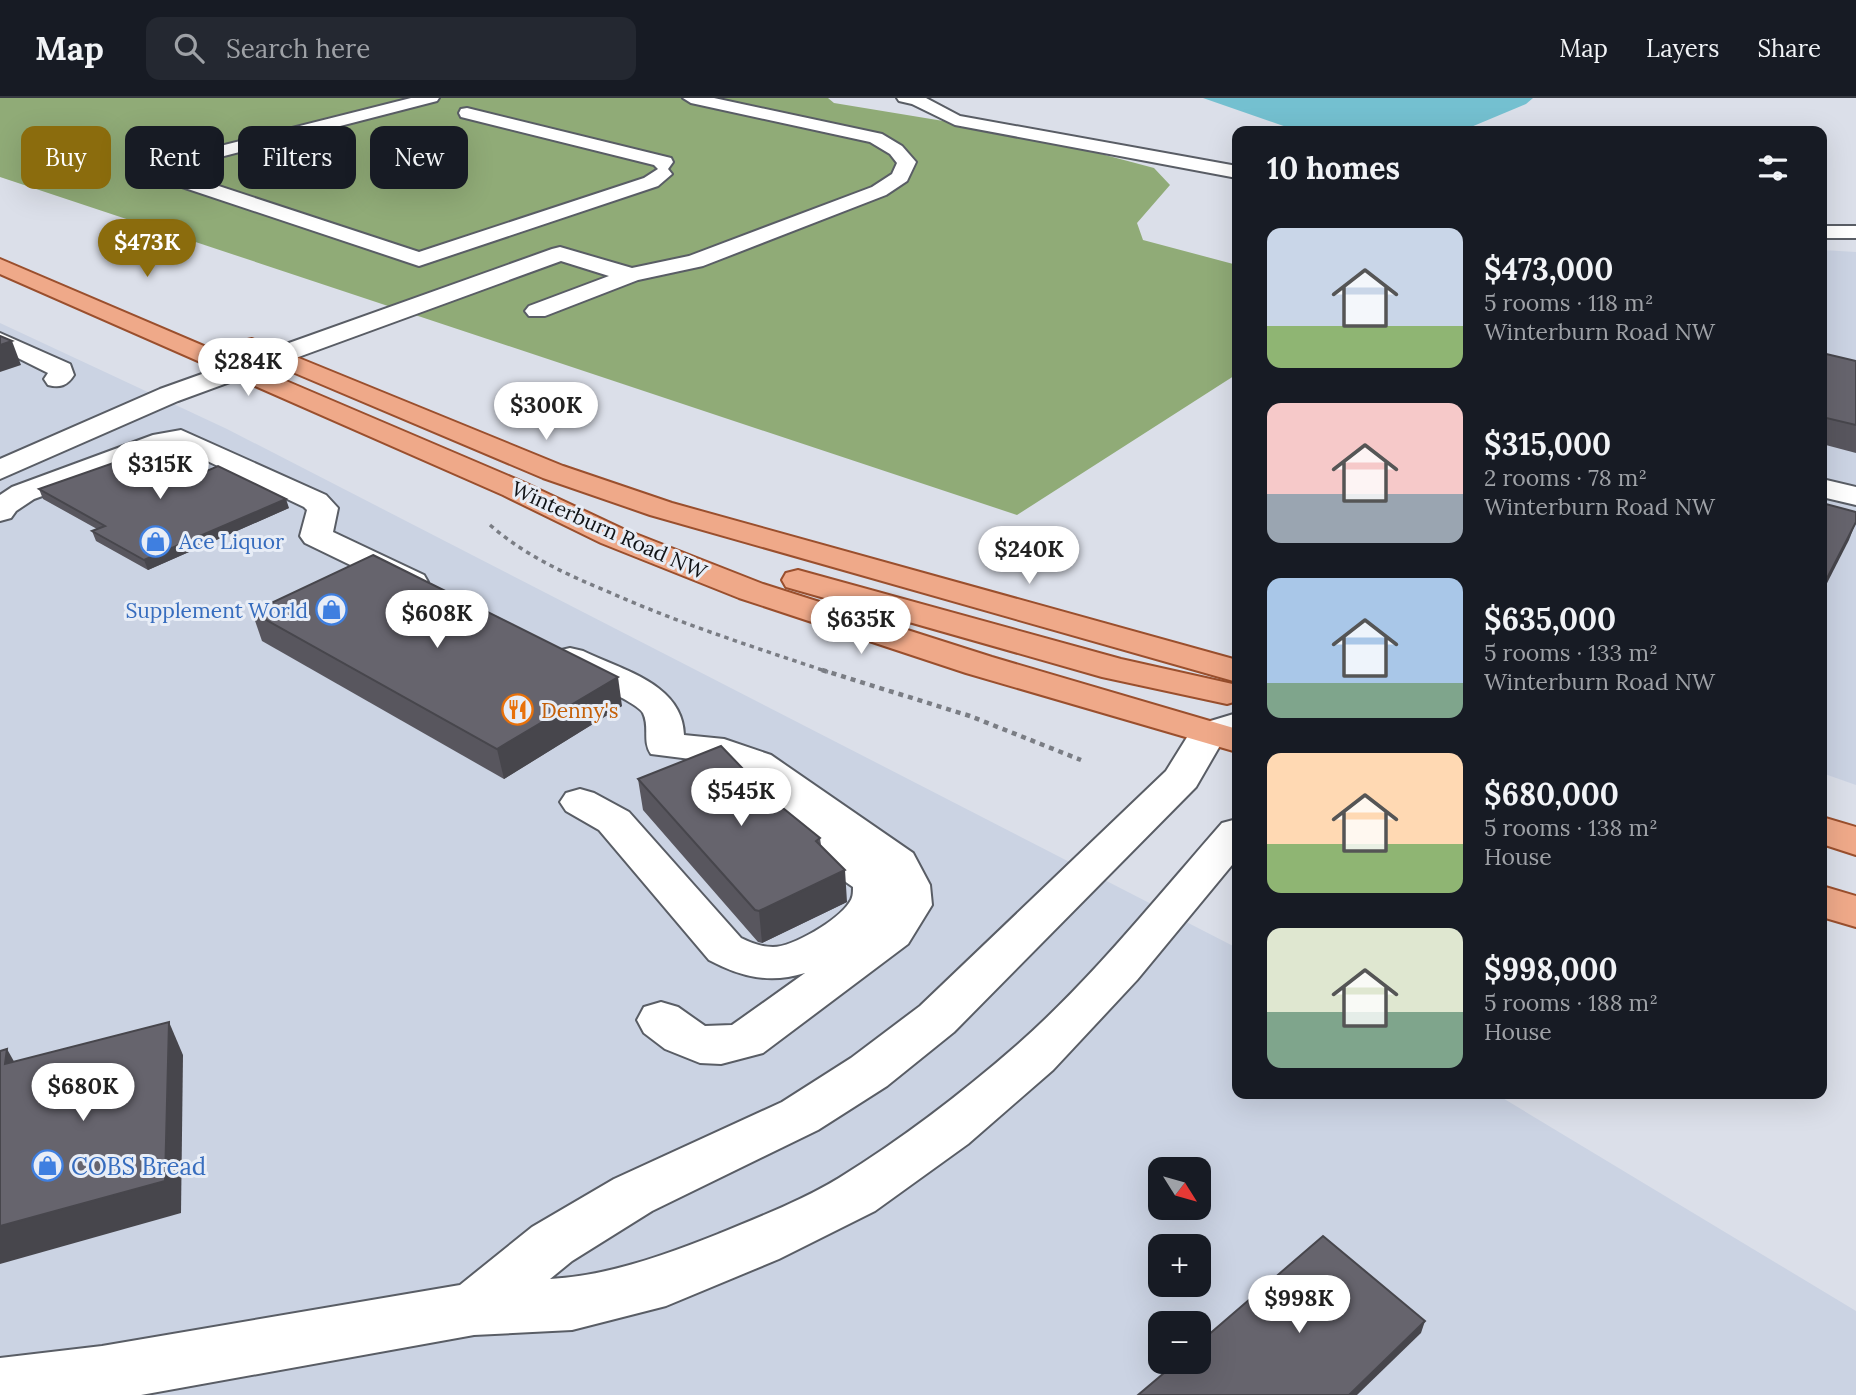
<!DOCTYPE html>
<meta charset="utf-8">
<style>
body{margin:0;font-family:Lora,serif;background:#242831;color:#f1f3f6;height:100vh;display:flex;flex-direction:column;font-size:26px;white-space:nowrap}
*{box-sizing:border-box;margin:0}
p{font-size:23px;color:#9ea1a6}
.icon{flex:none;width:38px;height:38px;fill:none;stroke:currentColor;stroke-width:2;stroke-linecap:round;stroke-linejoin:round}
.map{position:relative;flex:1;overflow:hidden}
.panel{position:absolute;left:1232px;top:28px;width:595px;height:973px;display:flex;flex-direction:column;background:#171b24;border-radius:14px;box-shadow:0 7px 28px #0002}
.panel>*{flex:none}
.hud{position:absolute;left:21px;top:28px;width:665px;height:63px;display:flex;gap:14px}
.needle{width:46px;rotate:127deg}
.buttons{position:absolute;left:1148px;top:1059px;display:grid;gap:14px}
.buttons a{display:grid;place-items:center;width:63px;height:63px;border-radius:14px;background:#171b24;box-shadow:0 7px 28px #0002;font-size:35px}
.price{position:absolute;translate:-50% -60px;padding:0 16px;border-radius:24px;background:#fff;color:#222;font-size:23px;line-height:46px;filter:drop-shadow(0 2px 4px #0008)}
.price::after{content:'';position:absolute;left:50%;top:42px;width:21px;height:16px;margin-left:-10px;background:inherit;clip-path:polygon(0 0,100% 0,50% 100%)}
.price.on{background:#8b6c0d;color:#fff}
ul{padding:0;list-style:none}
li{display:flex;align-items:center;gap:21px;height:175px;padding:0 35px}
li span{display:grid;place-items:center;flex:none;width:196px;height:140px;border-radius:14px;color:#555}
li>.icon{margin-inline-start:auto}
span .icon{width:84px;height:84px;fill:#fffc;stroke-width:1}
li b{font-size:30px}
h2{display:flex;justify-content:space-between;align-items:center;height:84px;padding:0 35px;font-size:30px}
.chip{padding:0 24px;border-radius:14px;background:#171b24;box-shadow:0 7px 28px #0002;font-size:24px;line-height:63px}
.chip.on{background:#8b6c0d;color:#fff}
header{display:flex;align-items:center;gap:42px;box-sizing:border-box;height:98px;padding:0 35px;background:#171b24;border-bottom:2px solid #363941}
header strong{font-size:33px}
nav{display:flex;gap:38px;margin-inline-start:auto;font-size:24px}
.search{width:490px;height:63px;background:#242831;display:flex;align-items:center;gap:18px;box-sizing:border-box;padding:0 24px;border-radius:14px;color:#9ea1a6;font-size:26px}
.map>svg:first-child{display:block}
.built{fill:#cbd3e3;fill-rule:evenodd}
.forest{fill:#90ab77}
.water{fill:#74c0d0}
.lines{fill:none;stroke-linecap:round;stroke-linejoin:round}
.minor-casing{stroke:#595d65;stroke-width:4}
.major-casing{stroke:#9a4f2d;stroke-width:4}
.path-far1{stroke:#7a7d84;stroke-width:3.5;stroke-dasharray:4.5 4.5;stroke-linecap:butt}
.path{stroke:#7a7d84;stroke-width:4.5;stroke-dasharray:5 5;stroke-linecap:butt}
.minor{fill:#fff;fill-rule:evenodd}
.major{fill:#efa989;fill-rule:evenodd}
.wall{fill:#58565e}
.shaded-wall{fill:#47464c}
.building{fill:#66646d;stroke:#47464c;stroke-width:2}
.labels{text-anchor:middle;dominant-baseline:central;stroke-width:6;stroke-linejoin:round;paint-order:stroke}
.street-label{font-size:21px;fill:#111316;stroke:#e8edf6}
.shop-label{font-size:21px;fill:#366cbe;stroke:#e8edf6;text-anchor:start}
.food-label{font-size:21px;fill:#c56008;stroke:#e8edf6;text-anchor:start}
.near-shop-label{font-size:24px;fill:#366cbe;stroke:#e8edf6;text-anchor:start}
</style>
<header>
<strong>Map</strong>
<div class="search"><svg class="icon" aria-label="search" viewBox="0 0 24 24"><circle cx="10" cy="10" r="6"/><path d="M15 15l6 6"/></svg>Search here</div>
<nav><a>Map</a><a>Layers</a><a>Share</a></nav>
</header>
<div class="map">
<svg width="1856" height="1297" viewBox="0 0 1856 1297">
<rect width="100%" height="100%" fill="#dbdfe9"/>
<g class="built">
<path d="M1822 152 1856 154V687L1822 675Z"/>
<path d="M0 225 227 331 1237 850V996H1496L1856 1213V1297H0ZM1160 1071H1199V1110H1160ZM1160 1148H1199V1186H1160ZM1160 1225H1199V1264H1160Z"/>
</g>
<path class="forest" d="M0 0H828L834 5 998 32 1075 49 1154 70 1170 87 1137 125 1143 142 1237 167V276L1017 417 0 79Z"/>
<path class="water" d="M1203 0H1533L1526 6 1471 29 1454 33H1298Z"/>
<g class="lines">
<defs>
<g id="minor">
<path d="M411 0H439L437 3 170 72 419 154 644 80 658 71 654 67 461 19 459 15 461 11 467 10 671 60 673 64 668 71 672 76 658 88 419 168 152 79 150 75 153 65Z"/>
<path d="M683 0H714L882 36 902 48 916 64 907 83 886 97 703 168 638 182 545 218H529L525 213 529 208 609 178 561 163 178 303 0 381V361L160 291 552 151 560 149 632 170 689 158 872 89 892 76 897 65 890 56 870 44 691 5Z"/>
<path d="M897 0H926L960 18 1237 68V80L955 27 912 6 899 3Z"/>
<rect x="1822" y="128" width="34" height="12"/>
<path d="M0 235 70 266 74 277C67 288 60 290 48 287L44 281 48 275 0 251Z"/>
<path d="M181 332 326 397 338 410 333 434 424 477 428 484 424 491 412 494 400 491 305 445 300 438 307 412 304 409 178 349 34 401 16 413 11 420 0 423V397L12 389 153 337Z"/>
<path d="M1822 381 1856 389V407L1822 399Z"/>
<path d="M570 550 583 553C622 572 683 586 684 637L724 641 771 657 913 755 930 787 932 807 908 846 763 955 721 966 700 965 665 951 644 935 637 922 644 909 661 904 678 909 705 928 732 927 805 875C770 886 741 879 709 862L599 732 566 713 560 704 566 695 580 691 594 695 629 714 741 840C752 845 761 849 773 849 793 849 838 822 849 805 853 800 853 795 853 789 821 766 785 741 763 708L769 699 776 697 743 673 722 665 651 656C642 643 650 629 643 615 638 604 572 576 557 569L552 561 557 553Z"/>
<path d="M1237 615V638L1222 644 1196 689 954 934 887 988 818 1032 652 1113 572 1163 550 1181C608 1178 665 1157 718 1136 757 1120 803 1102 839 1080 902 1041 962 995 1017 947 1091 882 1158 798 1222 725L1237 721V761L1137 882 1053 972 968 1046 875 1113 779 1161 666 1208 572 1232 474 1237 141 1297H0V1260L102 1248 460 1187 532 1129 614 1081 782 1004 851 960 920 908 1166 673 1194 628Z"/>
</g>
<g id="major">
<path d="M0 161 525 385 623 431 763 486 992 559 1237 631V654L966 575 739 500 601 445 503 397 0 176Z"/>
<path d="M252 241 563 368 672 405 1237 562V584L650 417 543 380 243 253 240 248 243 243Z"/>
<path d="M798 472 1121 561 1237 587V603L1227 606 1102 579 786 489 782 482 786 475Z"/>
<path d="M1822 719 1856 729V757L1822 746Z"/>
<path d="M1822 788 1856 798V829L1822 819Z"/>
</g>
</defs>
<use href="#minor" class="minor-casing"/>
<use href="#major" class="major-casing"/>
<path class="path-far1" d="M490 427C527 459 566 476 611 495 681 526 754 549 828 574"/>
<path class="path" d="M822 572 970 618 1081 662"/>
<use href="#minor" class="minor"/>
<use href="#major" class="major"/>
</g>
<g class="wall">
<path d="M1822 255 1856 263V355L1822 346Z"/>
<path d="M207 373 289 410 148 472 96 443 92 433 97 431 43 401 39 391Z"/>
<path d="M252 514 622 608 504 681 262 543Z"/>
<path d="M638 681 773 702 820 740 821 747 847 804 762 845 758 844 643 712Z"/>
</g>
<g class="shaded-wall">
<path d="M12 243 21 267 0 274V247Z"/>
<path d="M286 401 289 410 148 472 144 462Z"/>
<path d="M1856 424 1849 442 1822 495V490Z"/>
<path d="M618 579 622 608 504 681 497 651Z"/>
<path d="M845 772 847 804 762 845 759 813Z"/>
<path d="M169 924 183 957 181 1115 0 1166V1128Z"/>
<path d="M7 951 25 983 5 966Z"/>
<path d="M1425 1223 1421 1235 1357 1297H1349Z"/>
</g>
<g class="building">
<path d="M0 238 12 243 0 247Z"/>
<path d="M1822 255 1856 263V327L1822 319Z"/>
<path d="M159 349 207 373 218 368 286 401 144 462 92 433 105 428 39 391Z"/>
<path d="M1822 405 1856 414V424L1822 490Z"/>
<path d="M373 457 618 579 497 651 252 514Z"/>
<path d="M721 648 773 702 820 740 816 743 845 772 759 813 755 812 638 681Z"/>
<path d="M169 924 165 1083 0 1128V953L7 951 5 966Z"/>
<path d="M1323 1138 1425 1223 1349 1297H1138L1177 1264H1199V1245Z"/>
</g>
<defs>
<symbol id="shop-ring" viewBox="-11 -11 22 22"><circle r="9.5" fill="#e8edf6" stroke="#3f7fe0" stroke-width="1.5"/><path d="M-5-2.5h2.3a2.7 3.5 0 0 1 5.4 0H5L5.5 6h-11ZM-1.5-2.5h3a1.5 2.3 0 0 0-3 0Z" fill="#3f7fe0"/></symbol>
<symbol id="restaurant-ring" viewBox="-11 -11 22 22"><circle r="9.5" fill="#e8edf6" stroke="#e8710a" stroke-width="1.5"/><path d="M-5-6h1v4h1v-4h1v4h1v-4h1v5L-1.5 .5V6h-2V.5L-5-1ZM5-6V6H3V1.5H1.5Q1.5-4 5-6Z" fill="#e8710a"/></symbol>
</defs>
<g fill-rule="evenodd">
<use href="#shop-ring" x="138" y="426" width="35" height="35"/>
<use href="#shop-ring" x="314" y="494" width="35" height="35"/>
<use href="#restaurant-ring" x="500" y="594" width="35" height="35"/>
<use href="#shop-ring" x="30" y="1050" width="35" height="35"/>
</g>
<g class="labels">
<g class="street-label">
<text transform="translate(609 432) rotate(24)">Winterburn Road NW</text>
</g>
<g class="shop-label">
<text x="179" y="443">Ace Liquor</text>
<text x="308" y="512" text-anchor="end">Supplement World</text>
</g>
<g class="food-label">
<text x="541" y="612">Denny's</text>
</g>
<g class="near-shop-label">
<text x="71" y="1068">COBS Bread</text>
</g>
</g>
</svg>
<div class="buttons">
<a><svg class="needle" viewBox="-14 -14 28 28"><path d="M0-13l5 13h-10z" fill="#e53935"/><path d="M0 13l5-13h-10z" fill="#9ea1a6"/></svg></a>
<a>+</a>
<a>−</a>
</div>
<b class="price on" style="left:147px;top:181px">$473K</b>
<b class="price" style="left:248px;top:300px">$284K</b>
<b class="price" style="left:546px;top:344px">$300K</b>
<b class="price" style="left:160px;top:403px">$315K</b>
<b class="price" style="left:1029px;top:488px">$240K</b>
<b class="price" style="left:437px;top:552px">$608K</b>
<b class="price" style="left:861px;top:558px">$635K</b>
<b class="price" style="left:741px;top:730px">$545K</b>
<b class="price" style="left:83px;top:1025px">$680K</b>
<b class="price" style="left:1299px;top:1237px">$998K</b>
<div class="hud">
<a class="chip on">Buy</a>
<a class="chip">Rent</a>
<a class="chip">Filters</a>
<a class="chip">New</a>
</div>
<section class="panel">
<h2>10 homes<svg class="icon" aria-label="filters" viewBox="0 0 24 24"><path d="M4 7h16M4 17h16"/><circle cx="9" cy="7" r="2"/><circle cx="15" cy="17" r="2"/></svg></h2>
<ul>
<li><span style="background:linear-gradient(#c9d6e8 70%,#8fb573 0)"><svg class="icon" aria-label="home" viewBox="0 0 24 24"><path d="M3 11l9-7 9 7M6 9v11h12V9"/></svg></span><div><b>$473,000</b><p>5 rooms · 118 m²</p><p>Winterburn Road NW</p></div></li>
<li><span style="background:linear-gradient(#f6c9c9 65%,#9aa5b1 0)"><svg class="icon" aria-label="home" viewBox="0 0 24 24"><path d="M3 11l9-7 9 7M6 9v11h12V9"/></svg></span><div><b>$315,000</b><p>2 rooms · 78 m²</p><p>Winterburn Road NW</p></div></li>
<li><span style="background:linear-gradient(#a9c7e8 75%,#7fa58c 0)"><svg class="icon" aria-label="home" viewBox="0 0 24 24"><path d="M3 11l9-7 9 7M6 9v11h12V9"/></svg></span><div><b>$635,000</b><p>5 rooms · 133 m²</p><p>Winterburn Road NW</p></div></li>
<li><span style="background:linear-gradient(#ffd9b3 65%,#8fb573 0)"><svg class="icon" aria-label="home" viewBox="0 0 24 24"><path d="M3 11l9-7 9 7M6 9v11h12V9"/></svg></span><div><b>$680,000</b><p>5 rooms · 138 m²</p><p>House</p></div></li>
<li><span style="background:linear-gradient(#dfe7d0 60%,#7fa58c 0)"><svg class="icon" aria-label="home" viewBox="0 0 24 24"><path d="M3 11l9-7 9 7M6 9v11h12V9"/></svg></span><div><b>$998,000</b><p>5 rooms · 188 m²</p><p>House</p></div></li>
</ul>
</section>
</div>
